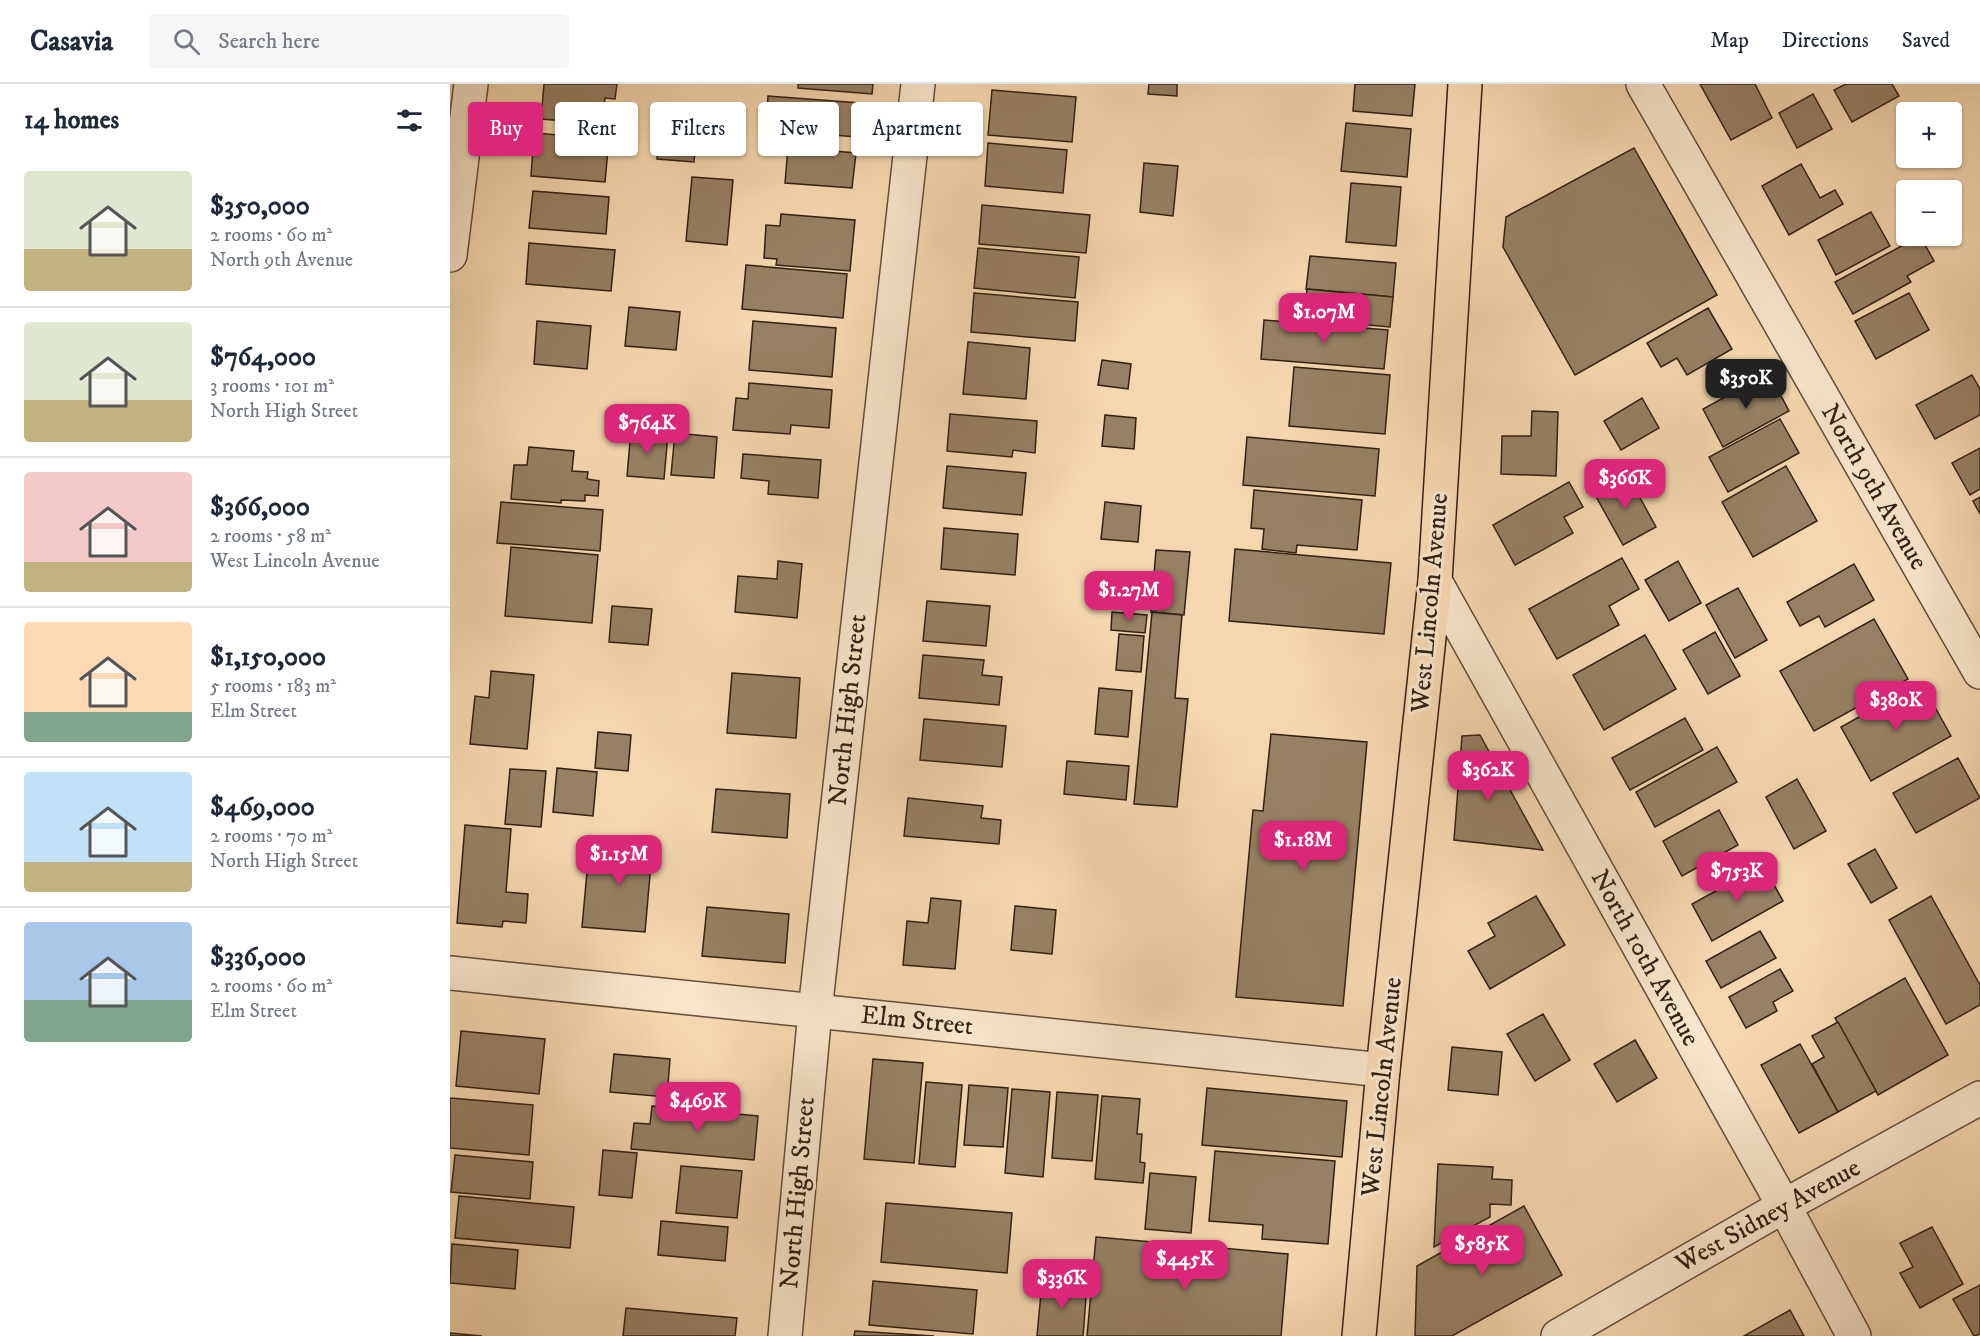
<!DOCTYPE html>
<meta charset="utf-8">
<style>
body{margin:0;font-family:"IM FELL DW Pica",serif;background:#f6f6f7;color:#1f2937;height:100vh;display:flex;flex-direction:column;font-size:22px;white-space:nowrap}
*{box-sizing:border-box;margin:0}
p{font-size:20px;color:#747a83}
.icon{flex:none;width:33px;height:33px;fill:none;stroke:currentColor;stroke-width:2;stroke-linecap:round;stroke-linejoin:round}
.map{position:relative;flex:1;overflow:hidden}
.drawer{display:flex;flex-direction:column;background:#fff;width:450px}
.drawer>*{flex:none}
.top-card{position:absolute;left:18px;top:18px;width:570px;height:54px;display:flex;gap:12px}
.buttons{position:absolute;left:1446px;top:18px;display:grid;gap:12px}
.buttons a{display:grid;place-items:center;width:66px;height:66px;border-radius:6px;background:#fff;box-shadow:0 2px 4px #0004;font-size:30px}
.price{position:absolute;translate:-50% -51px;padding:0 14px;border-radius:12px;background:#db2777;color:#fff;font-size:20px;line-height:39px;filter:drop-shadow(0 2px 3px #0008)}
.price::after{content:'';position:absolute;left:50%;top:36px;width:18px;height:14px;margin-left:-9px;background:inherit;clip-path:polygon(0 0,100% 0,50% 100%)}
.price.current{background:#222;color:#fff}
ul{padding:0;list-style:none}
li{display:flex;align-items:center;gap:18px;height:150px;padding:0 24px}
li+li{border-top:2px solid #e0e1e3}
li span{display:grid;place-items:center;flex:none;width:168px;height:120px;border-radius:6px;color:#555}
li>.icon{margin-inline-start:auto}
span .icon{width:72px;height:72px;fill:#fffc;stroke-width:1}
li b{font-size:26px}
h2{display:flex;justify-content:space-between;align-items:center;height:72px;padding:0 24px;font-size:26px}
.pill{padding:0 21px;border-radius:6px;background:#fff;box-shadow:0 2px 4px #0004;font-size:21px;line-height:54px}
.pill.current{background:#db2777;color:#fff}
header{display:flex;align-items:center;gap:36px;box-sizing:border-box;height:84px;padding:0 30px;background:#fff;border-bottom:2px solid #e0e1e3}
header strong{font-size:28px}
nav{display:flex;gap:33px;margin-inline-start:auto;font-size:21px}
.search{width:420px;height:54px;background:#f6f6f7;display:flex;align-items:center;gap:15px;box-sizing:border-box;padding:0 21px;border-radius:6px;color:#747a83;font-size:22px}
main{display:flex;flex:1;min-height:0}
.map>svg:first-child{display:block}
.building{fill:#978064;stroke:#312113;stroke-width:1.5}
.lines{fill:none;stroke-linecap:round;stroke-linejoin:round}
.minor-casing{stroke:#624e3a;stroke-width:36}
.tertiary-casing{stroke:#624e3a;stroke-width:36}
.primary-casing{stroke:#312113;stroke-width:36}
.minor{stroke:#f8e5cb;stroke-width:33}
.tertiary{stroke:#f8e5cb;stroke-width:33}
.primary{stroke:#f5d7af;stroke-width:33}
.labels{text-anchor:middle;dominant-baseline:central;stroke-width:6;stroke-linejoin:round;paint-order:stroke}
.street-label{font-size:26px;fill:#312113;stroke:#f8e5cb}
</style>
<header>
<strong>Casavia</strong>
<div class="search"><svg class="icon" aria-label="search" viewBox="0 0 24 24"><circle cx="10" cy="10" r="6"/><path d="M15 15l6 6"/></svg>Search here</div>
<nav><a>Map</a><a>Directions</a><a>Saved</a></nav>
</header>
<main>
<section class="drawer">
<h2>14 homes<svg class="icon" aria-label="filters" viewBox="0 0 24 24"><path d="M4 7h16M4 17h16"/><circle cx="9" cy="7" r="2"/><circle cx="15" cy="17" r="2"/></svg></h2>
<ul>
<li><span style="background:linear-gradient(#dfe7d0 65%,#c2b280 0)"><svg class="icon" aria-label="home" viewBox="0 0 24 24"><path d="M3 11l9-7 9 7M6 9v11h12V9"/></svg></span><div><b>$350,000</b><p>2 rooms · 60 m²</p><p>North 9th Avenue</p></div></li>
<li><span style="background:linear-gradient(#dfe7d0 65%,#c2b280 0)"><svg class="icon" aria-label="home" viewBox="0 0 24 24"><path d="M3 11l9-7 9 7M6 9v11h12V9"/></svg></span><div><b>$764,000</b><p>3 rooms · 101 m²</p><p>North High Street</p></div></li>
<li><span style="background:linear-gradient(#f6c9c9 75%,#c2b280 0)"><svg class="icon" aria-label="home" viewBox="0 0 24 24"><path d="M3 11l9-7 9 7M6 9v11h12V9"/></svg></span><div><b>$366,000</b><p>2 rooms · 58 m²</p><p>West Lincoln Avenue</p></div></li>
<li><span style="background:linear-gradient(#ffd9b3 75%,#7fa58c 0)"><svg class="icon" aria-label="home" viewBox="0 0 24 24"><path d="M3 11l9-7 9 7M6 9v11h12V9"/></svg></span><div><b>$1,150,000</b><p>5 rooms · 183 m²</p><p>Elm Street</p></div></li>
<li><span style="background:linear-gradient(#bfe0f5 75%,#c2b280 0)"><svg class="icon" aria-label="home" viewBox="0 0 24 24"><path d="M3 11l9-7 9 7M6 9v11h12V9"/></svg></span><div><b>$469,000</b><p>2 rooms · 70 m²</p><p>North High Street</p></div></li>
<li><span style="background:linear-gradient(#a9c7e8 65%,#7fa58c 0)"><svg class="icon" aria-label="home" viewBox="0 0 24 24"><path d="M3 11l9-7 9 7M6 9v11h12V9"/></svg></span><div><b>$336,000</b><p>2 rooms · 60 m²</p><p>Elm Street</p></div></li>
</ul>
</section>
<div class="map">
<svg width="1530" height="1252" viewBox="0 0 1530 1252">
<rect width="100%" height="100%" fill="#f5d7af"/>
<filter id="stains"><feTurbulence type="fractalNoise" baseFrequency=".00333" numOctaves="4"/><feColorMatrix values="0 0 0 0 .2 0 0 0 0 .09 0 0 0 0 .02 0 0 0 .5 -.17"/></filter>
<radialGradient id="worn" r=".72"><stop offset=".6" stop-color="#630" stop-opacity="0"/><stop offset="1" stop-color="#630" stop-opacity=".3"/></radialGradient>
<g class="building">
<path d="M94 0H167L165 15 155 14 152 40 91 35Z"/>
<path d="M348 0H423L422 10 348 4Z"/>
<path d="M699 0H727V12L698 10Z"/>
<path d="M905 0H965L962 32 903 27Z"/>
<path d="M1250 0H1305L1322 34 1281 56Z"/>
<path d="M1396 0H1442L1449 12 1402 38 1384 6Z"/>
<path d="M542 6 626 13 622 58 538 51Z"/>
<path d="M1363 10 1382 45 1347 64 1329 29Z"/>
<path d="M318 12 410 19 408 53 341 48 342 28 317 26Z"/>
<path d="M255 30 292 33 289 68 252 65Z"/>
<path d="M896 39 961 45 957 93 891 87Z"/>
<path d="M210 40 247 43 244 78 207 75Z"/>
<path d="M84 49 159 55 155 98 81 92Z"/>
<path d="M538 59 617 66 613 109 535 102Z"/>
<path d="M338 63 406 69 402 104 335 99Z"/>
<path d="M1184 64 1267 211 1125 291 1053 163 1056 133Z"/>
<path d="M694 79 728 82 723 132 690 128Z"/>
<path d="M1351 80 1370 114 1385 106 1393 120 1339 151 1312 102Z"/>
<path d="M242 93 283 96 277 161 236 157Z"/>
<path d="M901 99 951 103 946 162 896 158Z"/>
<path d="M83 107 159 113 156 150 79 144Z"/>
<path d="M532 121 640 131 636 169 529 160Z"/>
<path d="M1421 128 1440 162 1386 191 1368 156Z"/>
<path d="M331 130 405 136 400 187 326 181 327 175 314 174 316 141 330 142Z"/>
<path d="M1470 152 1484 177 1457 192 1461 198 1403 230 1385 198Z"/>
<path d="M79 159 165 166 161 207 76 200Z"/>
<path d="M528 164 629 173 625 214 524 204Z"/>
<path d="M860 172 946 179 943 213 856 205Z"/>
<path d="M296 181 397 190 393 234 292 225Z"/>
<path d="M857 205 943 213 940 243 854 235Z"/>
<path d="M524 209 628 218 625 257 521 248Z"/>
<path d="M1459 209 1479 246 1426 275 1405 237Z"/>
<path d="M179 223 230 228 226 266 175 262Z"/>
<path d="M1258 224 1282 265 1237 291 1227 274 1211 283 1197 259Z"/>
<path d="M814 236 938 246 934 285 811 275Z"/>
<path d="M87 237 141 242 137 285 84 280Z"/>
<path d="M303 237 386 244 382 293 299 286Z"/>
<path d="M518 258 580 264 576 315 513 310Z"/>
<path d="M652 276 681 280 678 305 648 301Z"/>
<path d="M844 283 940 291 935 350 839 342Z"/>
<path d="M1319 289 1339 327 1273 363 1253 325Z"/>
<path d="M1522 291 1530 305V331L1485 355 1466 321Z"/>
<path d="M299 299 382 306 379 344 341 341 340 350 283 346 286 314 298 315Z"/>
<path d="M1192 314 1209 344 1171 366 1154 337Z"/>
<path d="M1082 327 1108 328 1106 392 1051 390 1052 352H1081Z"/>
<path d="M500 330 587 337 585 369 563 366 562 373 497 367Z"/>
<path d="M655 331 686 334 684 365 652 362Z"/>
<path d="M1330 335 1349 369 1278 408 1259 373Z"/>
<path d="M181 346 218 350 214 395 177 392Z"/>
<path d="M225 349 267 353 264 394 221 391Z"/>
<path d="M797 353 929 365 925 412 793 401Z"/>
<path d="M79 363 124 367 122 387 138 388 137 395 149 397 148 412 135 411V417L111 416V419L61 415 64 381H77Z"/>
<path d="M1530 364V405L1520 411 1502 379Z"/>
<path d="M293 370 371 376 368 414 318 410 319 397 291 394Z"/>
<path d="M497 382 576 389 572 431 493 424Z"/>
<path d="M1336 382 1367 437 1303 473 1272 418Z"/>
<path d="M1177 390 1206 443 1173 461 1144 409Z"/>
<path d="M1119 398 1133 423 1114 433 1123 449 1065 481 1043 441Z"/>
<path d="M804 406 912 416 907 466 847 461 846 469 812 465 814 445 801 444Z"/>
<path d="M1530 413V430L1523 417Z"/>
<path d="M51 418 153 426 150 467 47 459Z"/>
<path d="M655 418 691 422 688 458 651 455Z"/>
<path d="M494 444 568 450 565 491 491 485Z"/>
<path d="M61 463 148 471 142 539 55 532Z"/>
<path d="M785 465 941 479 934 550 779 537Z"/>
<path d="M706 466 740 468 734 531 701 528Z"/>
<path d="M1172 474 1189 505 1159 522 1169 541 1107 575 1079 525Z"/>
<path d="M328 477 352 480 347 534 285 528 288 492 327 495Z"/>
<path d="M1228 477 1251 519 1219 537 1195 496Z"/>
<path d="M1404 480 1424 516 1375 543 1369 532 1350 542 1337 518Z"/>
<path d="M665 488 699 491 696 523 662 520Z"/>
<path d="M1288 504 1317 556 1285 574 1256 521Z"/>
<path d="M477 517 540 522 536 562 473 557Z"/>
<path d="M162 522 202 525 198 561 159 558Z"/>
<path d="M662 528 697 531 695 549 661 546Z"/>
<path d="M702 528 732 531 725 614 738 615 727 723 684 720Z"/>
<path d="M1424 535 1458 595 1364 647 1330 587Z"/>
<path d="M1265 548 1290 592 1258 610 1233 566Z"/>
<path d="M669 550 694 552 691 588 666 586Z"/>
<path d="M1195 551 1226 605 1154 646 1123 591Z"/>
<path d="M473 571 534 576 532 591 552 593 549 621 469 614Z"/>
<path d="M41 587 84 591 77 665 20 660 25 612 39 614Z"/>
<path d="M282 589 350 594 346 654 277 649Z"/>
<path d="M1471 598 1501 652 1421 697 1391 643Z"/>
<path d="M649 604 682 607 678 653 645 650Z"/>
<path d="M1235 634 1253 666 1180 706 1162 674Z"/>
<path d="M474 635 556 642 552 683 470 676Z"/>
<path d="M148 648 181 651 178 687 145 684Z"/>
<path d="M821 650 917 658 893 922 786 913 803 726 813 727Z"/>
<path d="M1030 651 1093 766 1004 756 1012 652Z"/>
<path d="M1267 663 1287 698 1205 743 1186 708Z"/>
<path d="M1508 674 1530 714 1466 749 1443 709Z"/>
<path d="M617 677 679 682 676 716 614 710Z"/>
<path d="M107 684 147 688 143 732 103 728Z"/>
<path d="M60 685 96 687 91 743 55 740Z"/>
<path d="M1347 695 1376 747 1344 765 1316 713Z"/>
<path d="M266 705 340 710 337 754 262 748Z"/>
<path d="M458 714 533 722 531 734 551 736 549 760 454 752Z"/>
<path d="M1269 726 1288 761 1232 792 1213 757Z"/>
<path d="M15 741 61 745 56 808 78 810 76 839 53 837 52 843 7 839Z"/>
<path d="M149 752 203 757 195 848 132 843 137 788 145 789Z"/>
<path d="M1425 765 1447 804 1421 819 1398 780Z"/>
<path d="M1313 781 1333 817 1262 857 1242 820Z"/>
<path d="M1086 812 1115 861 1040 905 1018 867 1045 852 1038 839Z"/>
<path d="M1481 812 1530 901V921L1496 940 1439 836Z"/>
<path d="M481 814 511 817 505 885 453 881 457 837 478 839Z"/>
<path d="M565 822 606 826 602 870 561 866Z"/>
<path d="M257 823 339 830 335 879 252 872Z"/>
<path d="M1310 847 1326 874 1271 904 1256 877Z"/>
<path d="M1330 885 1343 907 1323 918 1327 927 1296 944 1279 913Z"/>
<path d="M1455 894 1498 971 1428 1011 1385 934Z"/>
<path d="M1093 930 1120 976 1085 997 1057 950Z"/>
<path d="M1388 938 1426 1007 1388 1028 1362 980 1374 973 1362 952Z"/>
<path d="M11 947 95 955 89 1010 6 1002Z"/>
<path d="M1185 956 1207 994 1167 1018 1144 980Z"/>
<path d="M1350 960 1388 1028 1349 1049 1311 981Z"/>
<path d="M1002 963 1052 968 1048 1011 998 1006Z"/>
<path d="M164 970 220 975 217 1013 160 1008Z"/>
<path d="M423 975 473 979 464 1079 414 1075Z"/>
<path d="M476 998 512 1001 505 1083 469 1080Z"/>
<path d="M519 1001 558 1004 553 1063 514 1061Z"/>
<path d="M757 1004 897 1017 892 1073 752 1061Z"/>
<path d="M562 1005 600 1008 593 1093 555 1089Z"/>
<path d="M607 1008 648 1011 642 1077 602 1074Z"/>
<path d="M652 1012 690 1015 687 1050H692L690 1078 695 1079 693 1099 645 1095Z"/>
<path d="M0 1014 83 1021 79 1071 0 1064Z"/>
<path d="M202 1022 308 1032 304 1076 181 1065 184 1039 200 1040Z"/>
<path d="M153 1066 187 1069 182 1114 149 1111Z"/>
<path d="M765 1067 885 1077 878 1160 812 1155 813 1141 759 1137Z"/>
<path d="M5 1071 83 1078 80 1115 1 1108Z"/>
<path d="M988 1080 1043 1083 1042 1095 1062 1096 1061 1121 1040 1120V1133L984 1163Z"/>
<path d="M231 1082 292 1087 287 1134 226 1129Z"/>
<path d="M700 1089 746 1093 741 1149 695 1145Z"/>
<path d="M9 1112 124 1123 120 1164 5 1154Z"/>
<path d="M436 1119 562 1129 557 1189 431 1178Z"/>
<path d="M1074 1122 1112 1191 1002 1252H965L967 1182Z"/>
<path d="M211 1137 278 1143 275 1177 208 1171Z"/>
<path d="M1482 1143 1513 1200 1470 1224 1450 1189 1463 1183 1450 1159Z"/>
<path d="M646 1153 838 1170 831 1252H637Z"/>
<path d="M2 1160 68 1166 65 1205 0 1199Z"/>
<path d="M423 1197 527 1206 523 1250 419 1241Z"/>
<path d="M592 1198 637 1201 633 1252H587Z"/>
<path d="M1530 1201V1250L1524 1252 1503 1215Z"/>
<path d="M176 1224 287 1234 285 1252H173Z"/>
<path d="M1340 1226 1354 1252H1294Z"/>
<path d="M405 1247 484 1252H404Z"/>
<path d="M0 1249 32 1252H0Z"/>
</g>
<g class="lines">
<defs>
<g id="minor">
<path d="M1193 0 1530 588"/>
<path d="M0 171 21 0"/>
<path d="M985 497 1334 1122 1404 1252"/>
<path d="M0 889 933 986"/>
<path d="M335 1252 365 927 468 0"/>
</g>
<path id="tertiary" d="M1108 1252 1334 1122 1530 1014"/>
<path id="primary" d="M909 1252 933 986 985 497 1015 0"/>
</defs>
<use href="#minor" class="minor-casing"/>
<use href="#tertiary" class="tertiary-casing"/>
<use href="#primary" class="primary-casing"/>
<use href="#minor" class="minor"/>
<use href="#tertiary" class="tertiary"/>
<use href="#primary" class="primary"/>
</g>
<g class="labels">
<g class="street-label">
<text transform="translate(1424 403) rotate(60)">North 9th Avenue</text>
<text transform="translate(980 519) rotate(-85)">West Lincoln Avenue</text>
<text transform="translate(398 626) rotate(-84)">North High Street</text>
<text transform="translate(1195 874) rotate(61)">North 10th Avenue</text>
<text transform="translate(467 937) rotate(6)">Elm Street</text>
<text transform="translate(932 1003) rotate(-84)">West Lincoln Avenue</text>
<text transform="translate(348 1109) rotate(-85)">North High Street</text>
<text transform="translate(1318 1132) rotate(-29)">West Sidney Avenue</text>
</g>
</g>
<rect width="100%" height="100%" filter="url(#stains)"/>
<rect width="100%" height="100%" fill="url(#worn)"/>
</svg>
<div class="buttons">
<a>+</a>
<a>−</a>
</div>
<b class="price" style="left:874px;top:260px">$1.07M</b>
<b class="price current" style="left:1296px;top:326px">$350K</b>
<b class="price" style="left:197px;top:371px">$764K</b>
<b class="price" style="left:1175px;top:426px">$366K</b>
<b class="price" style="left:679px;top:538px">$1.27M</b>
<b class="price" style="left:1446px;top:648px">$380K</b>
<b class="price" style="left:1038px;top:718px">$362K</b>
<b class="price" style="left:853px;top:788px">$1.18M</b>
<b class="price" style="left:169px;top:802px">$1.15M</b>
<b class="price" style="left:1287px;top:819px">$753K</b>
<b class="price" style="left:248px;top:1049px">$469K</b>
<b class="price" style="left:1032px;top:1192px">$585K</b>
<b class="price" style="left:735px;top:1207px">$445K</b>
<b class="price" style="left:612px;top:1226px">$336K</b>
<div class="top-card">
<a class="pill current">Buy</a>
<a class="pill">Rent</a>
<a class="pill">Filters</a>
<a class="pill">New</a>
<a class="pill">Apartment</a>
</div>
</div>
</main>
